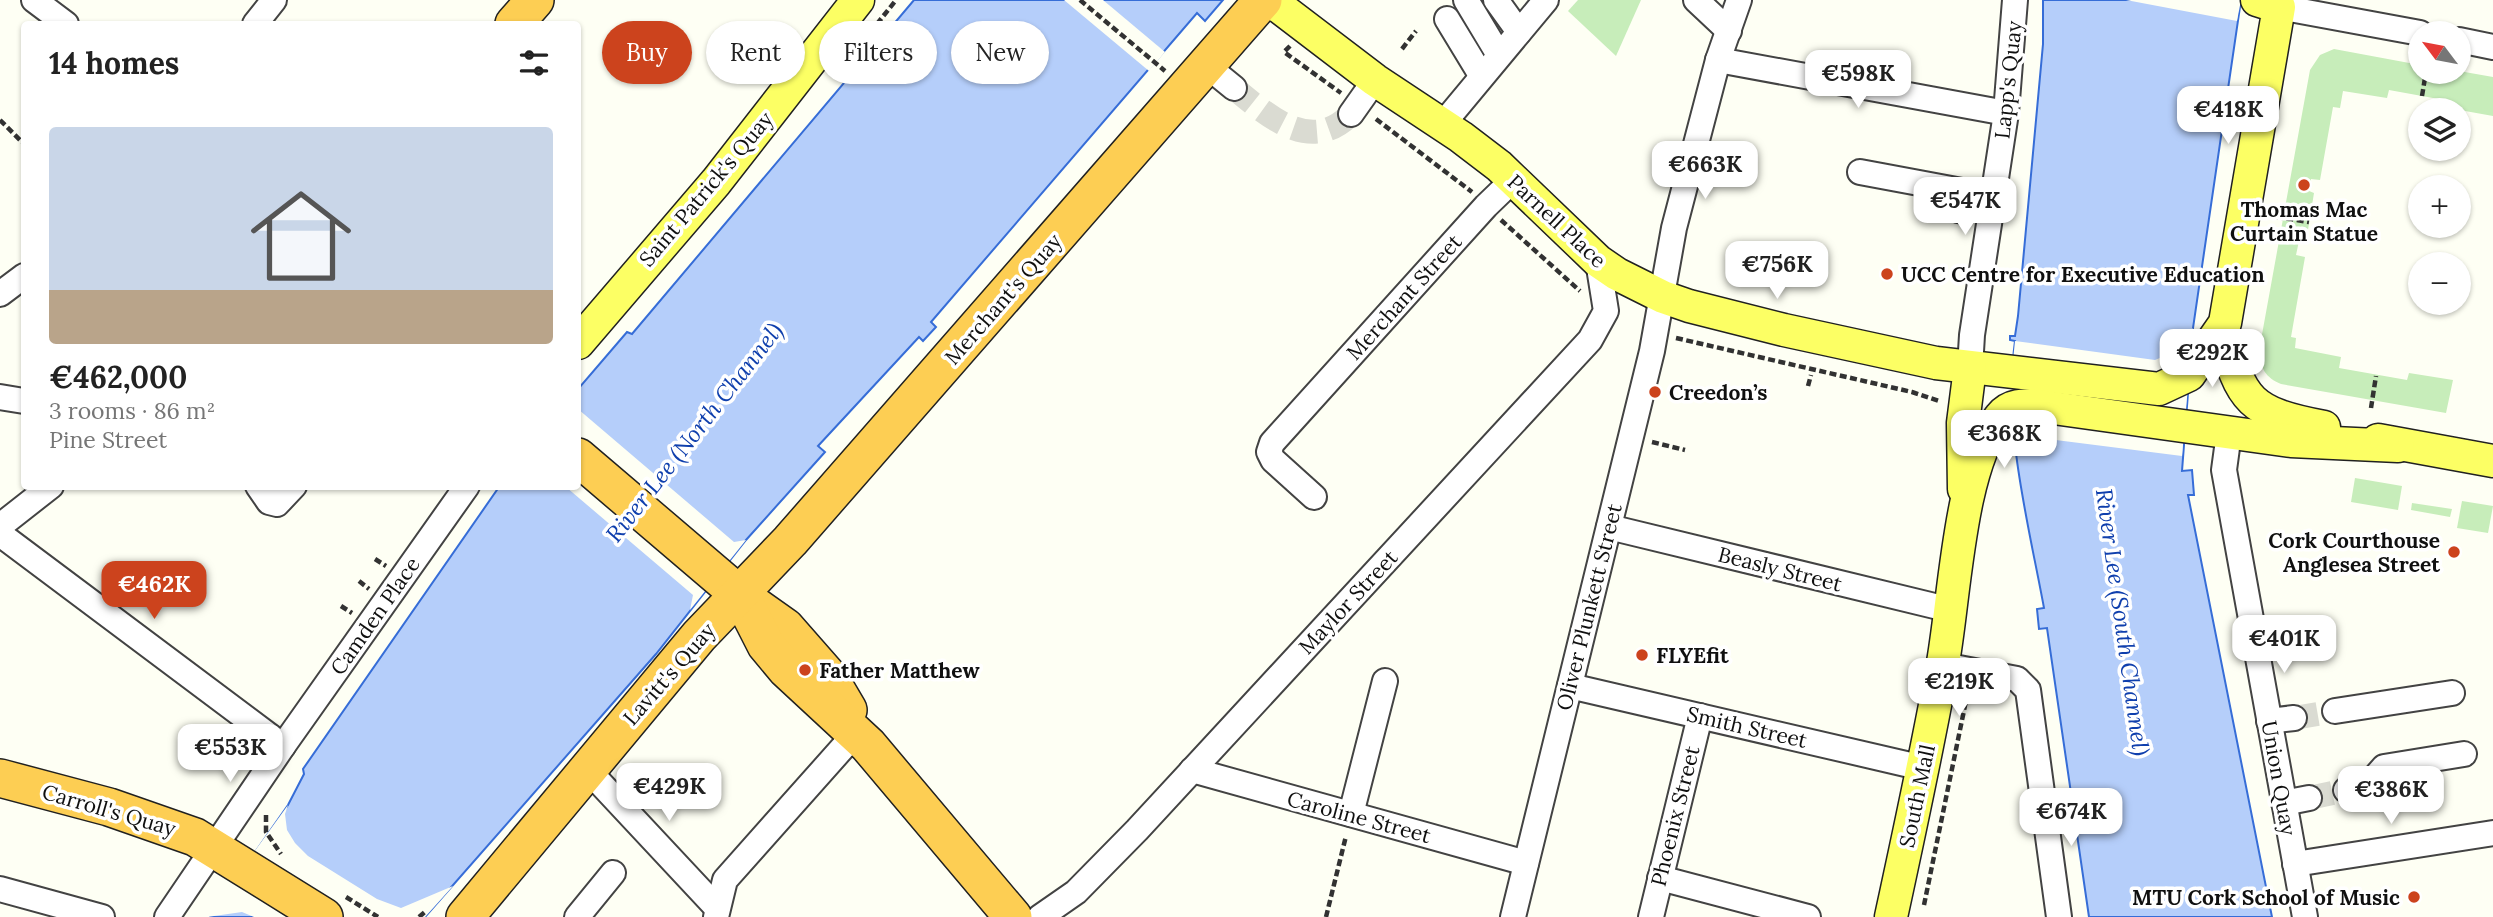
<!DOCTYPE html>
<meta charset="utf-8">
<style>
body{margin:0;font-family:Lora,serif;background:#f6f6f6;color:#222;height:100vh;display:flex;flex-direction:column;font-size:26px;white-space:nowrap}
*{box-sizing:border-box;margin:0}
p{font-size:23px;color:#767676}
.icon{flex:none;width:38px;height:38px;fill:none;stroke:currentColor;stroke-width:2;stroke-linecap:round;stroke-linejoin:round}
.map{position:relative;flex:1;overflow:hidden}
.sheet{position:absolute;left:21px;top:21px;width:560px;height:469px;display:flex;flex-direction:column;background:#fff;border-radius:7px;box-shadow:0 2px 5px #0004}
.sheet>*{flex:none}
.top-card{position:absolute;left:602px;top:21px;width:665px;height:63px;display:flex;gap:14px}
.needle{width:46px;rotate:302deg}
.fabs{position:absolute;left:2408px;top:21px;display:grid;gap:14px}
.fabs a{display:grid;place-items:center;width:63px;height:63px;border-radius:50%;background:#fff;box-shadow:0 2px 5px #0004;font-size:35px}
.price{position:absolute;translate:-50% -60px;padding:0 16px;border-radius:14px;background:#fff;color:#222;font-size:23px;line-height:46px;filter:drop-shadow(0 2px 4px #0008)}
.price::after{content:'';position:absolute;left:50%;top:42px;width:21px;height:16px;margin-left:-10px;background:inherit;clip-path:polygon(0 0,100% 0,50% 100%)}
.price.current{background:#cc431d;color:#fff}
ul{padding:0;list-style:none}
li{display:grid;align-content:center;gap:14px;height:371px;padding:0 28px}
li+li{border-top:2px solid #e0e0e0}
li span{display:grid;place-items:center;height:217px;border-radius:7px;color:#555}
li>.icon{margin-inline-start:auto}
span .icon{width:126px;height:126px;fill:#fffc;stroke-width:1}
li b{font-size:30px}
h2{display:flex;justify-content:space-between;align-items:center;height:84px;padding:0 28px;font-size:30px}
.tag{padding:0 24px;border-radius:32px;background:#fff;box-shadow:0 2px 5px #0004;font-size:24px;line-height:63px}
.tag.current{background:#cc431d;color:#fff}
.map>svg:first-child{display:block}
.green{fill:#c7edba}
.water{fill:#b5cefa;stroke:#366dd7;stroke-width:2}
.pier{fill:#fefff4}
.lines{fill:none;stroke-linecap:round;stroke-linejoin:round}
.minor-tunnel{stroke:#dadbd2;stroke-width:24;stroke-dasharray:24 12;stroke-linecap:butt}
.minor-casing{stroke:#434343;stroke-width:28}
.major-casing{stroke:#212121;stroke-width:35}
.highway-casing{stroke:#212121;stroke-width:40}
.path{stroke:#323232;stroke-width:4.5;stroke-dasharray:7 3.5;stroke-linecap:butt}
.minor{stroke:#fff;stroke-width:24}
.major{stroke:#fcff64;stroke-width:32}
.highway{stroke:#fdce53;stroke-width:37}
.poi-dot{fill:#cc431d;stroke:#fff;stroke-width:2.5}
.labels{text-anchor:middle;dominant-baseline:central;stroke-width:7;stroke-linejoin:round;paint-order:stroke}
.street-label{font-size:21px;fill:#101010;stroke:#fff}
.poi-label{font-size:21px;font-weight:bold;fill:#101010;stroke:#fff;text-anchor:start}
.water-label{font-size:23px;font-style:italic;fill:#0f3fad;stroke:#fff}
</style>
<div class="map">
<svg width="2493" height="917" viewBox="0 0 2493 917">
<rect width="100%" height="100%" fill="#fefff4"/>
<g class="green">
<path d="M1578 0H1641L1616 56 1568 11Z"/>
<path d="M2334 49 2420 65V72L2459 71 2493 77V116L2454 109 2455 102 2389 90 2387 98 2343 91 2340 108 2333 107 2320 180 2311 179 2309 191 2314 193 2306 242 2299 241 2296 255 2305 257 2291 337 2296 338 2295 348 2341 357 2339 368 2407 380 2409 373 2453 380 2446 413 2281 384C2266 378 2260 368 2259 351L2310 70 2320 55Z"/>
<path d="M2355 478 2402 486 2398 510 2351 502Z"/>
<path d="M2462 501 2493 506 2488 533 2457 528Z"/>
<path d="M2412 503 2452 509 2450 517 2411 510Z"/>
</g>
<g class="water">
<path d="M914 0H1223L1205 21 1197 13 931 322 936 327 923 341 919 337 818 446 825 452 746 540 656 654 425 917H210L288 805 304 774 303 769 499 487 578 486V389L627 332 632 334Z"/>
<path d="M2043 0H2241L2193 328 2182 471 2192 470 2194 495H2188L2272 917H2089L2047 628 2039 629 2037 609 2044 608C2028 521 2003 430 2015 341L2010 340V336H2015L2018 316 2043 44Z"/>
</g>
<g class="pier">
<path d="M1064 0H1103L1165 52 1149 71Z"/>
<path d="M2126 0H2241L2237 21Z"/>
<path d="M2193 328 2182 456 2040 438 2026 443 2018 455 2010 389 2015 341 2155 360 2167 355Z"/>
<path d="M578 409 734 542 746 540 690 610 693 595 566 487 578 486Z"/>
<path d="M288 805 285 814 287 830 295 843 308 856 377 899 401 908 453 886 425 917H254L242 912 207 917Z"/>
</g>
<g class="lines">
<g class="minor-tunnel">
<path d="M1234 88C1268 116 1311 155 1351 114"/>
<path d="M2294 718 2335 711"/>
<path d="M2309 798 2346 790"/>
</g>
<defs>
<g id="minor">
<path d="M34 0 66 24"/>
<path d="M1466 0 1499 55"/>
<path d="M1496 0 1519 32"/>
<path d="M1696 0 1729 31"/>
<path d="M2281 0 2279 7 2420 33"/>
<path d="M1447 19 1481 75"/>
<path d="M255 24 274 0"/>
<path d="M2459 40 2493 47"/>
<path d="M1718 60 2006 113"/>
<path d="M1207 66 1234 88"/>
<path d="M1351 114 1375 80"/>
<path d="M1442 125 1546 0"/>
<path d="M1860 172 1994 197"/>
<path d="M0 294 24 276"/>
<path d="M1970 368 1972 335 2006 113 2015 0"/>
<path d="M0 397 24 401"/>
<path d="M2229 433 2224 470 2305 917"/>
<path d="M258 486 269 502 277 504 294 486"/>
<path d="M1314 497 1273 460 1269 452 1272 443 1486 206 1513 180"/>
<path d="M0 526 51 486"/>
<path d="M1609 527 1951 610"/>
<path d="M0 534 283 746"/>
<path d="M1943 665 2017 679 2028 690 2059 917"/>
<path d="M1570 686 1923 768"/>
<path d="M2335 711 2452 693"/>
<path d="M2269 721 2294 718"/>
<path d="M588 770 717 908"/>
<path d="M1192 770 1526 863"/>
<path d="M2346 790 2369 784 2384 767 2464 754"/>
<path d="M2284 803 2309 798"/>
<path d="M1351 814 1385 681"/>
<path d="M2295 864 2493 833"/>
<path d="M1660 878 1808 917"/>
<path d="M0 889 102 917"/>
<path d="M167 917 283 746 467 486"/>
<path d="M577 917 613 873"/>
<path d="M716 917 725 880 854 735"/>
<path d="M1040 917 1076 892 1137 830 1590 340 1606 311 1598 261"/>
<path d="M1513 917 1652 351 1674 228 1718 60 1739 0"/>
<path d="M1651 917 1700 716"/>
</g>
<g id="major">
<path d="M1270 0 1375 80 1461 137 1499 166 1598 261 1617 274 1663 297 1689 306 1784 330 1936 363 2159 389 2189 375 2225 323 2279 7 2257 0"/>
<path d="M2223 330C2240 402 2251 413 2324 427"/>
<path d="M578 343 716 182 858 0"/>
<path d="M2378 440 2493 461"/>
<path d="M1964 489 1963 423 1970 368"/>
<path d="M1891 917C1909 834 1927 751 1942 668 1955 600 1958 469 2000 417 2010 404 2024 405 2039 406L2291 441 2398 446"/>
</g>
<g id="highway">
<path d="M514 24 535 0"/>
<path d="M578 457 741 596 785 627 828 676 848 710"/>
<path d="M741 596 766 645 786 669 868 745 1013 917"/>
<path d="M0 778 109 807 195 837 324 917"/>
<path d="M465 917 699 636 790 541 1263 0"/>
</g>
</defs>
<use href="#minor" class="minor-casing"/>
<use href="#major" class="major-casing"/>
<use href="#highway" class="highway-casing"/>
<g class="path">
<path d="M1080 0 1165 71"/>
<path d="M877 24 896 0"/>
<path d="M1290 46 1284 52 1341 93"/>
<path d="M1402 49 1416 31"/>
<path d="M2422 96 2426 72"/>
<path d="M1376 119 1472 192"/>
<path d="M0 120 24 144"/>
<path d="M2276 217 2309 222"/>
<path d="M1501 220 1580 291"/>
<path d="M1954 221 1967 224"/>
<path d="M1676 338 1912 392 1939 401"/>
<path d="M1808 386 1811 375"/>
<path d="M2371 408 2376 376"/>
<path d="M1652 442 1685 450"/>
<path d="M375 559 386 566"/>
<path d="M359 581 369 589"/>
<path d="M341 606 352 613"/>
<path d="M266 815V832L281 854"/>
<path d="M346 897 378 917"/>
<path d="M1924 905 1968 691"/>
<path d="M419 917 426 911"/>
<path d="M1326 917 1346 836"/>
</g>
<use href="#minor" class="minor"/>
<use href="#major" class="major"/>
<use href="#highway" class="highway"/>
</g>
<g class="poi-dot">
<circle cx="2304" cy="185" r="7"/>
<circle cx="1887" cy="274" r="7"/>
<circle cx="1655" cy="392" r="7"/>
<circle cx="2454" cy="552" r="7"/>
<circle cx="1642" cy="655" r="7"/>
<circle cx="805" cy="670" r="7"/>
<circle cx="2414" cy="897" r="7"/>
</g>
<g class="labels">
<g class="street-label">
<text transform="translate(2008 80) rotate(-84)">Lapp's Quay</text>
<text transform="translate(706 189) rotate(-50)">Saint Patrick's Quay</text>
<text transform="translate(1557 221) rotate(43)">Parnell Place</text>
<text transform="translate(1404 297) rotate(-48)">Merchant Street</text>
<text transform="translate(1003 299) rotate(-49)">Merchant's Quay</text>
<text transform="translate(1780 569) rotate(14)">Beasly Street</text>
<text transform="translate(1348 602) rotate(-47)">Maylor Street</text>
<text transform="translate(1589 607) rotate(-76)">Oliver Plunkett Street</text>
<text transform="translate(375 616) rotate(-55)">Camden Place</text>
<text transform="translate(669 674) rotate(-49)">Lavitt's Quay</text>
<text transform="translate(1747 727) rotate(13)">Smith Street</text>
<text transform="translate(2279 778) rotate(80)">Union Quay</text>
<text transform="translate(1917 796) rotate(-78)">South Mall</text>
<text transform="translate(109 810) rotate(16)">Carroll's Quay</text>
<text transform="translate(1675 816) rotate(-76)">Phoenix Street</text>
<text transform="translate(1359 817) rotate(15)">Caroline Street</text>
</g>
<g class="poi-label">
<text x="2304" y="209" text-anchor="middle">Thomas Mac<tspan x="2304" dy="24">Curtain Statue</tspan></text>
<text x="1901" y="274">UCC Centre for Executive Education</text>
<text x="1669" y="392">Creedon’s</text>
<text x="2440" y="540" text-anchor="end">Cork Courthouse<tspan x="2440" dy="24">Anglesea Street</tspan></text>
<text x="1656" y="655">FLYEfit</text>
<text x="819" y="670">Father Matthew</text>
<text x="2400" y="897" text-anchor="end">MTU Cork School of Music</text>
</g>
<g class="water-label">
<text transform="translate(694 432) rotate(-52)">River Lee (North Channel)</text>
<text transform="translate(2123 622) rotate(82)">River Lee (South Channel)</text>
</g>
</g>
</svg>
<div class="fabs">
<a><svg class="needle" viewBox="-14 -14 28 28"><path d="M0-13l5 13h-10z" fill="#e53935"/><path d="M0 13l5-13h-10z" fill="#767676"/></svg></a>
<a><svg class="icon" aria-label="layers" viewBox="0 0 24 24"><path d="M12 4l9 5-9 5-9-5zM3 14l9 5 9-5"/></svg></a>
<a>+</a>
<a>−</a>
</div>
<b class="price" style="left:1858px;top:110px">€598K</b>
<b class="price" style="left:2228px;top:146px">€418K</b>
<b class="price" style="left:1705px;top:201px">€663K</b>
<b class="price" style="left:1965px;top:237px">€547K</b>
<b class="price" style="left:1777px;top:301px">€756K</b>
<b class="price" style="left:2212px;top:389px">€292K</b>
<b class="price" style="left:2004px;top:470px">€368K</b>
<b class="price current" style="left:154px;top:621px">€462K</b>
<b class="price" style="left:2284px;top:675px">€401K</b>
<b class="price" style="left:1959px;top:718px">€219K</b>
<b class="price" style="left:230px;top:784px">€553K</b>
<b class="price" style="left:669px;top:823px">€429K</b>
<b class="price" style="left:2391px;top:826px">€386K</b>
<b class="price" style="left:2071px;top:848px">€674K</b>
<div class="top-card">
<a class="tag current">Buy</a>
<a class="tag">Rent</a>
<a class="tag">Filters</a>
<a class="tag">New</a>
</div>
<section class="sheet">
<h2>14 homes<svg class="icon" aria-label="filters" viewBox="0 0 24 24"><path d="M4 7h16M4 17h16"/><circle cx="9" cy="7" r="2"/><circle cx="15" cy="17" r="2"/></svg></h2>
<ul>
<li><span style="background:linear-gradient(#c9d6e8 75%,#b9a48a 0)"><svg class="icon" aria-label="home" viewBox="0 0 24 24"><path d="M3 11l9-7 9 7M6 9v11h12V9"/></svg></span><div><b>€462,000</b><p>3 rooms · 86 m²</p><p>Pine Street</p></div></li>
</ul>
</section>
</div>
